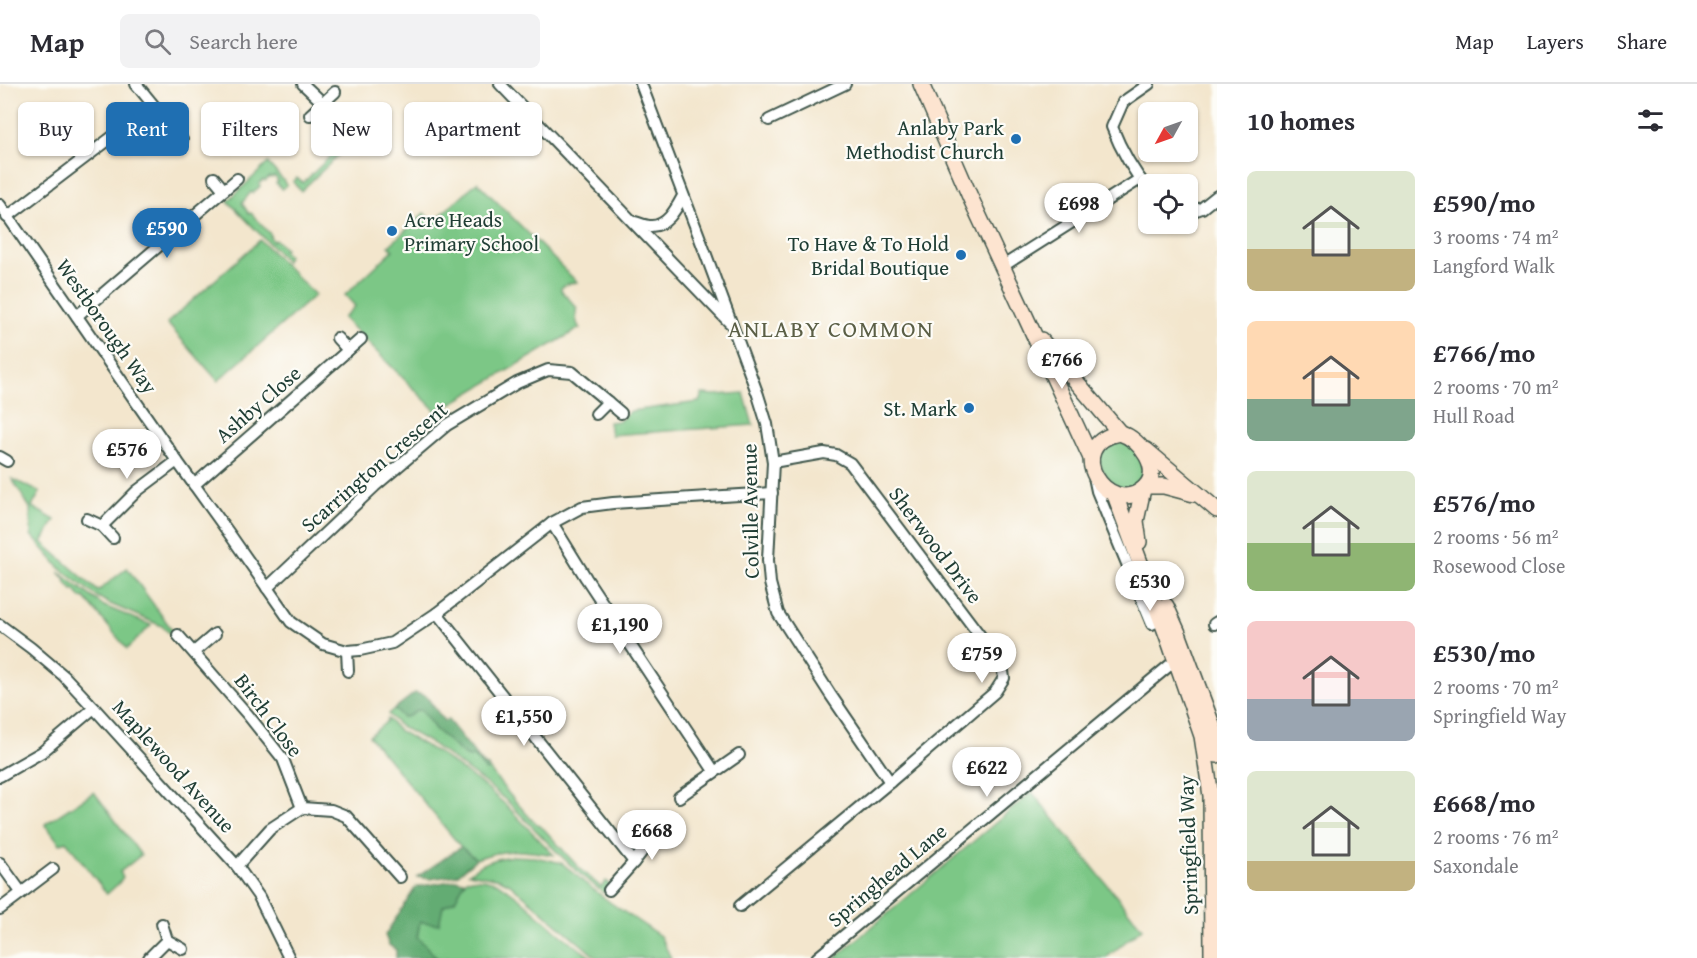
<!DOCTYPE html>
<meta charset="utf-8">
<style>
body{margin:0;font-family:"Gentium Book Plus",serif;background:#f2f2f3;color:#2b2b33;height:100vh;display:flex;flex-direction:column;font-size:22px;white-space:nowrap}
*{box-sizing:border-box;margin:0}
p{font-size:20px;color:#7c7c81}
.icon{flex:none;width:33px;height:33px;fill:none;stroke:currentColor;stroke-width:2;stroke-linecap:round;stroke-linejoin:round}
.map{position:relative;flex:1;overflow:hidden}
.sheet{display:flex;flex-direction:column;background:#fff;width:480px}
.sheet>*{flex:none}
.guide{position:absolute;left:18px;top:18px;width:570px;height:54px;display:flex;gap:12px}
.needle{width:39px;rotate:230deg}
.buttons{position:absolute;left:1138px;top:18px;display:grid;gap:12px}
.buttons a{display:grid;place-items:center;width:60px;height:60px;border-radius:9px;background:#fff;box-shadow:0 2px 4px #0004;font-size:30px}
.price{position:absolute;translate:-50% -51px;padding:0 14px;border-radius:21px;background:#fff;color:#222;font-size:20px;line-height:39px;filter:drop-shadow(0 2px 3px #0008)}
.price::after{content:'';position:absolute;left:50%;top:36px;width:18px;height:14px;margin-left:-9px;background:inherit;clip-path:polygon(0 0,100% 0,50% 100%)}
.price.on{background:#1f6fb2;color:#fff}
ul{padding:0;list-style:none}
li{display:flex;align-items:center;gap:18px;height:150px;padding:0 30px}
li span{display:grid;place-items:center;flex:none;width:168px;height:120px;border-radius:9px;color:#555}
li>.icon{margin-inline-start:auto}
span .icon{width:72px;height:72px;fill:#fffc;stroke-width:1}
li b{font-size:26px}
h2{display:flex;justify-content:space-between;align-items:center;height:72px;padding:0 30px;font-size:26px}
.pill{padding:0 21px;border-radius:9px;background:#fff;box-shadow:0 2px 4px #0004;font-size:21px;line-height:54px}
.pill.on{background:#1f6fb2;color:#fff}
header{display:flex;align-items:center;gap:36px;box-sizing:border-box;height:84px;padding:0 30px;background:#fff;border-bottom:2px solid #e1e1e2}
header strong{font-size:28px}
nav{display:flex;gap:33px;margin-inline-start:auto;font-size:21px}
.search{width:420px;height:54px;background:#f2f2f3;display:flex;align-items:center;gap:15px;box-sizing:border-box;padding:0 21px;border-radius:9px;color:#7c7c81;font-size:22px}
main{display:flex;flex:1;min-height:0}
.map>svg:first-child{display:block}
.green{fill:#7bc786;stroke:#4d825d;stroke-width:1.5}
.forest{fill:#64ac73;stroke:#427454;stroke-width:1.5}
.lines{fill:none;stroke-linecap:round;stroke-linejoin:round}
.street-casing{stroke:#3f564b;stroke-width:14}
.secondary-casing{stroke:#3f564b;stroke-width:18}
.street{stroke:#fff;stroke-width:10}
.secondary{stroke:#fde4d0;stroke-width:15}
.poi-dot{fill:#1f6fb2;stroke:#fdfcf7;stroke-width:2}
.labels{text-anchor:middle;dominant-baseline:central;stroke-width:4.5;stroke-linejoin:round;paint-order:stroke}
.poi-label{font-size:21px;fill:#1f3d34;stroke:#fdfcf7;text-anchor:end}
.street-label{font-size:21px;fill:#1f3d34;stroke:#fdfcf7}
.quarter-label{font-size:24px;letter-spacing:1.5px;fill:#5b5f46;stroke:#fdfcf7}
</style>
<header>
<strong>Map</strong>
<div class="search"><svg class="icon" aria-label="search" viewBox="0 0 24 24"><circle cx="10" cy="10" r="6"/><path d="M15 15l6 6"/></svg>Search here</div>
<nav><a>Map</a><a>Layers</a><a>Share</a></nav>
</header>
<main>
<div class="map">
<svg width="1217" height="874" viewBox="0 0 1217 874">
<rect width="100%" height="100%" fill="#fdfcf7"/>
<filter id="ink" filterUnits="userSpaceOnUse"><feTurbulence type="fractalNoise" baseFrequency=".0167" numOctaves="2"/><feDisplacementMap in="SourceGraphic" scale="12" xChannelSelector="R" yChannelSelector="G"/><feConvolveMatrix kernelMatrix="1 2 1 2 8 2 1 2 1" color-interpolation-filters="sRGB"/></filter>
<filter id="wash" filterUnits="userSpaceOnUse"><feTurbulence type="fractalNoise" baseFrequency=".008" numOctaves="4" result="noise"/><feDisplacementMap in="SourceGraphic" scale="24" xChannelSelector="R" yChannelSelector="G"/><feGaussianBlur stdDeviation="1.35" result="paint"/><feColorMatrix in="noise" values="0 0 0 0 0 0 0 0 0 0 0 0 0 0 0 0 0 1.4 0 .05"/><feComposite in="paint" operator="in"/></filter>
<g filter="url(#wash)">
<rect width="100%" height="100%" fill="#f3e6cd"/>
<g class="green">
<path d="M348 39 351 58 350 60 301 107 293 98 297 94 303 99 348 55 341 47Z"/>
<path d="M268 79 287 101 282 105 276 99 278 97 274 92 272 94 270 93 265 97 263 96 259 100 260 102 253 109 251 108 242 119 249 130 251 129 271 151 270 153 273 157 276 156 285 165 283 166 288 172 286 177 228 117Z"/>
<path d="M477 98 577 198 567 200 561 204V206L577 224C575 230 576 240 580 244L437 328 343 234 355 222 345 211 393 166 389 162 424 129 433 138Z"/>
<path d="M260 156 315 211 218 297 167 239Z"/>
<path d="M744 309 753 341 611 351 609 338 619 337 631 327 699 318 702 310 716 311Z"/>
<path d="M1122 356 1139 369 1146 389C1143 394 1139 401 1134 404 1118 413 1098 387 1099 372 1099 368 1102 363 1104 359Z"/>
<path d="M12 395 40 408 32 423 55 436 42 458 98 507 127 484 173 547 170 550 162 542 108 519 96 512 60 484 31 451 30 424Z"/>
<path d="M59 488 104 522 151 541 127 565 84 513 81 514 74 505 72 506 65 498 66 496Z"/>
<path d="M394 625 403 633 409 632 417 626H422L435 645 473 672 486 687 489 685 509 710 533 737 544 745 581 786 601 803 606 797 610 801 604 809 582 792 556 767 508 718 485 699 432 660 400 642 388 630Z"/>
<path d="M388 635 398 646 438 669 479 698 506 721 554 771C525 766 505 764 476 775L461 763 369 652 384 640Z"/>
<path d="M94 708 141 771 120 788 123 793 119 799 107 810 66 757 60 760 45 740Z"/>
<path d="M1032 708 1142 844 1106 874H835Z"/>
<path d="M513 772 535 773 562 779 585 799 611 819 660 852 671 874H597L510 800 500 795 469 789C482 778 496 774 513 772Z"/>
<path d="M466 795H483L498 799 517 812 560 850 592 874H437L417 853 420 837 443 821 455 816Z"/>
</g>
<g class="forest">
<path d="M415 609 426 612 444 637 448 636 484 681 488 682 489 685 486 687 474 672 469 673 464 671 435 645 422 627 417 626 409 632 403 633 394 625Z"/>
<path d="M461 763 476 775 457 791 430 795 417 793Z"/>
<path d="M457 796 465 797 455 816 443 822 439 840 420 838 417 853 437 874H396V866L389 861 385 851 416 803Z"/>
</g>
</g>
<g filter="url(#ink)">
<g class="lines">
<defs>
<g id="street">
<path d="M136 0 182 56"/>
<path d="M303 0 323 19"/>
<path d="M500 0 729 238"/>
<path d="M641 0 699 152 758 311 767 340 773 378 768 476 770 499 778 529 830 610 890 698"/>
<path d="M310 31 335 8"/>
<path d="M769 36 845 0"/>
<path d="M214 94 224 106"/>
<path d="M1149 107C1133 87 1121 66 1112 43L1123 18 1149 0"/>
<path d="M0 121 177 377 231 452 291 538 323 560 347 567 360 566 392 559 437 529 552 439 582 423 613 419 772 409"/>
<path d="M1188 129 1202 124 1217 112"/>
<path d="M7 133 153 22"/>
<path d="M635 138C639 139 645 142 650 142 667 143 676 125 683 112"/>
<path d="M1003 182 1140 95"/>
<path d="M77 232 237 95"/>
<path d="M337 254 348 266"/>
<path d="M596 330 608 318 621 329"/>
<path d="M0 373 7 377"/>
<path d="M1094 393 1097 407 1152 540"/>
<path d="M194 401 361 255"/>
<path d="M87 435 102 442 113 454"/>
<path d="M552 439 586 494 714 687"/>
<path d="M102 442 137 407 177 377"/>
<path d="M267 504 375 402 447 341 517 299 548 286 572 288 608 318"/>
<path d="M437 529 634 778"/>
<path d="M1214 540 1217 538"/>
<path d="M0 541 31 564 64 592 94 624 237 782 259 813 289 874"/>
<path d="M178 551 248 631 283 675 302 724"/>
<path d="M347 567 348 587"/>
<path d="M194 568 215 550"/>
<path d="M0 692 42 668 94 624"/>
<path d="M679 713 739 671"/>
<path d="M0 779 21 808"/>
<path d="M237 782 270 745 302 724 331 726 346 732 400 793"/>
<path d="M609 806 634 778 660 744"/>
<path d="M740 822 890 698 995 608 1004 594 1002 581 850 379 836 371 824 369 773 378"/>
<path d="M0 825 53 785"/>
<path d="M162 840 167 856 183 865"/>
<path d="M149 874 167 856"/>
<path d="M817 874 1176 576"/>
</g>
<g id="secondary">
<path d="M921 0 971 115 1091 374"/>
<path d="M1041 256 1120 349"/>
<path d="M1120 349C1141 355 1163 387 1144 404 1109 436 1059 361 1120 349Z"/>
<path d="M1146 366 1217 426"/>
<path d="M1146 402H1164L1194 410"/>
<path d="M1115 411 1168 554 1202 652 1211 712 1212 874"/>
<path d="M1139 458 1136 437 1143 405"/>
<path d="M1166 522 1178 549 1214 646 1217 671"/>
</g>
</defs>
<use href="#street" class="street-casing"/>
<use href="#secondary" class="secondary-casing"/>
<use href="#street" class="street"/>
<use href="#secondary" class="secondary"/>
</g>
</g>
<g class="poi-dot">
<circle cx="1016" cy="55" r="6"/>
<circle cx="392" cy="147" r="6"/>
<circle cx="961" cy="171" r="6"/>
<circle cx="969" cy="324" r="6"/>
</g>
<g class="labels">
<g class="poi-label">
<text x="1004" y="43">Anlaby Park<tspan x="1004" dy="24">Methodist Church</tspan></text>
<text x="404" y="135" text-anchor="start">Acre Heads<tspan x="404" dy="24">Primary School</tspan></text>
<text x="949" y="159">To Have &amp; To Hold<tspan x="949" dy="24">Bridal Boutique</tspan></text>
<text x="957" y="324">St. Mark</text>
</g>
<g class="street-label">
<text transform="translate(107 242) rotate(55)">Westborough Way</text>
<text transform="translate(258 320) rotate(-41)">Ashby Close</text>
<text transform="translate(374 383) rotate(-41)">Scarrington Crescent</text>
<text transform="translate(750 427) rotate(-91)">Colville Avenue</text>
<text transform="translate(936 461) rotate(53)">Sherwood Drive</text>
<text transform="translate(269 631) rotate(53)">Birch Close</text>
<text transform="translate(174 682) rotate(48)">Maplewood Avenue</text>
<text transform="translate(1188 761) rotate(-92)">Springfield Way</text>
<text transform="translate(887 791) rotate(-40)">Springhead Lane</text>
</g>
<g class="quarter-label">
<text x="831" y="244">ANLABY COMMON</text>
</g>
</g>
</svg>
<div class="buttons">
<a><svg class="needle" viewBox="-14 -14 28 28"><path d="M0-13l5 13h-10z" fill="#e53935"/><path d="M0 13l5-13h-10z" fill="#7c7c81"/></svg></a>
<a><svg class="icon" aria-label="locate" viewBox="0 0 24 24"><circle cx="12" cy="12" r="6"/><path d="M12 2v4M12 18v4M2 12h4M18 12h4"/></svg></a>
</div>
<b class="price" style="left:1079px;top:150px">£698</b>
<b class="price on" style="left:167px;top:175px">£590</b>
<b class="price" style="left:1062px;top:306px">£766</b>
<b class="price" style="left:127px;top:396px">£576</b>
<b class="price" style="left:1150px;top:528px">£530</b>
<b class="price" style="left:620px;top:571px">£1,190</b>
<b class="price" style="left:982px;top:600px">£759</b>
<b class="price" style="left:524px;top:663px">£1,550</b>
<b class="price" style="left:987px;top:714px">£622</b>
<b class="price" style="left:652px;top:777px">£668</b>
<div class="guide">
<a class="pill">Buy</a>
<a class="pill on">Rent</a>
<a class="pill">Filters</a>
<a class="pill">New</a>
<a class="pill">Apartment</a>
</div>
</div>
<section class="sheet">
<h2>10 homes<svg class="icon" aria-label="filters" viewBox="0 0 24 24"><path d="M4 7h16M4 17h16"/><circle cx="9" cy="7" r="2"/><circle cx="15" cy="17" r="2"/></svg></h2>
<ul>
<li><span style="background:linear-gradient(#dfe7d0 65%,#c2b280 0)"><svg class="icon" aria-label="home" viewBox="0 0 24 24"><path d="M3 11l9-7 9 7M6 9v11h12V9"/></svg></span><div><b>£590/mo</b><p>3 rooms · 74 m²</p><p>Langford Walk</p></div></li>
<li><span style="background:linear-gradient(#ffd9b3 65%,#7fa58c 0)"><svg class="icon" aria-label="home" viewBox="0 0 24 24"><path d="M3 11l9-7 9 7M6 9v11h12V9"/></svg></span><div><b>£766/mo</b><p>2 rooms · 70 m²</p><p>Hull Road</p></div></li>
<li><span style="background:linear-gradient(#dfe7d0 60%,#8fb573 0)"><svg class="icon" aria-label="home" viewBox="0 0 24 24"><path d="M3 11l9-7 9 7M6 9v11h12V9"/></svg></span><div><b>£576/mo</b><p>2 rooms · 56 m²</p><p>Rosewood Close</p></div></li>
<li><span style="background:linear-gradient(#f6c9c9 65%,#9aa5b1 0)"><svg class="icon" aria-label="home" viewBox="0 0 24 24"><path d="M3 11l9-7 9 7M6 9v11h12V9"/></svg></span><div><b>£530/mo</b><p>2 rooms · 70 m²</p><p>Springfield Way</p></div></li>
<li><span style="background:linear-gradient(#dfe7d0 75%,#c2b280 0)"><svg class="icon" aria-label="home" viewBox="0 0 24 24"><path d="M3 11l9-7 9 7M6 9v11h12V9"/></svg></span><div><b>£668/mo</b><p>2 rooms · 76 m²</p><p>Saxondale</p></div></li>
</ul>
</section>
</main>
